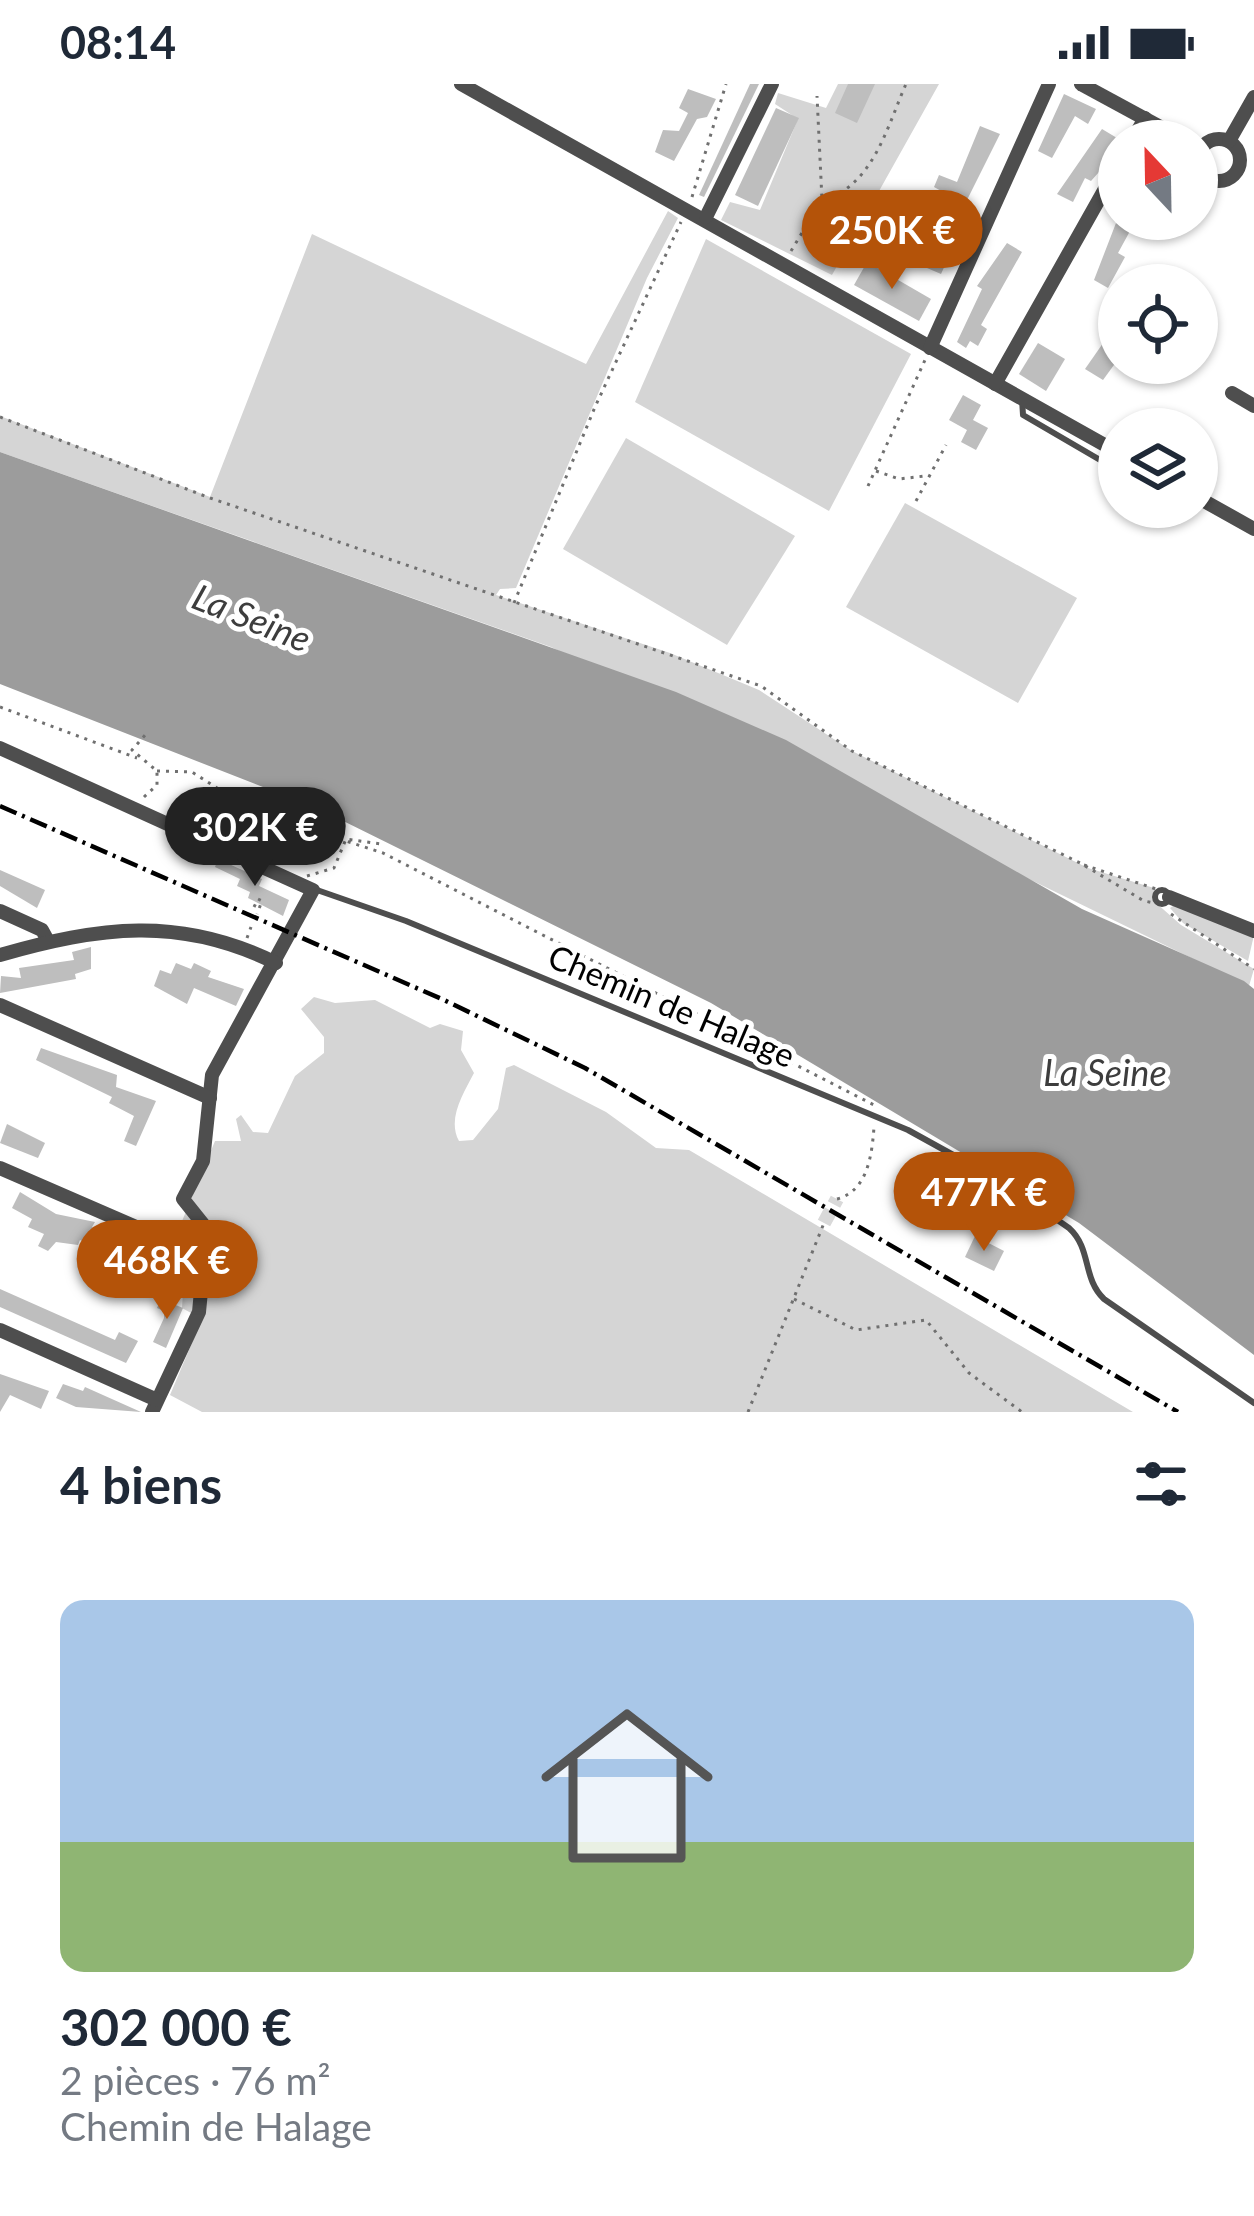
<!DOCTYPE html>
<html lang="fr">
<meta charset="utf-8">
<style>
body{margin:0;font-family:Lato,sans-serif;background:#f6f6f7;color:#1f2937;height:100vh;display:flex;flex-direction:column;font-size:45px;white-space:nowrap}
*{box-sizing:border-box;margin:0}
p{font-size:39px;color:#747a83}
.icon{flex:none;width:66px;height:66px;fill:none;stroke:currentColor;stroke-width:2;stroke-linecap:round;stroke-linejoin:round}
.map{position:relative;height:1328px;overflow:hidden}
.details{display:flex;flex-direction:column;background:#fff;flex:1}
.details>*{flex:none}
.needle{width:78px;rotate:338deg}
.tools{position:absolute;left:1098px;top:36px;display:grid;gap:24px}
.tools a{display:grid;place-items:center;width:120px;height:120px;border-radius:50%;background:#fff;box-shadow:0 3px 9px #0004;font-size:60px}
.price{position:absolute;translate:-50% -102px;padding:0 27px;border-radius:42px;background:#b45309;color:#fff;font-size:39px;line-height:78px;filter:drop-shadow(0 3px 6px #0008)}
.price::after{content:'';position:absolute;left:50%;top:72px;width:36px;height:27px;margin-left:-18px;background:inherit;clip-path:polygon(0 0,100% 0,50% 100%)}
.price.on{background:#222;color:#fff}
ul{padding:0;list-style:none}
li{display:grid;align-content:center;gap:24px;height:636px;padding:0 60px}
li span{display:grid;place-items:center;height:372px;border-radius:24px;color:#555}
li>.icon{margin-inline-start:auto}
span .icon{width:216px;height:216px;fill:#fffc;stroke-width:1}
li b{font-size:51px}
h2{display:flex;justify-content:space-between;align-items:center;height:144px;padding:0 60px;font-size:51px}
.status{display:flex;justify-content:space-between;align-items:center;height:84px;padding:0 60px;background:#fff;direction:ltr}
.status svg{height:33px;fill:currentColor}
.map>svg:first-child{display:block}
.green{fill:#d5d5d5}
.water{fill:#9c9c9c}
.building{fill:#bebebe}
.lines{fill:none;stroke-linecap:round;stroke-linejoin:round}
.street-tunnel{stroke:#d9d9d9;stroke-width:14;stroke-dasharray:14 7;stroke-linecap:butt}
.path{stroke:#707070;stroke-width:3;stroke-dasharray:3 6;stroke-linecap:butt}
.lane{stroke:#4e4e4e;stroke-width:6}
.street{stroke:#4e4e4e;stroke-width:14}
.rail{stroke:#000;stroke-width:4.5;stroke-dasharray:18 6 3 6;stroke-linecap:butt}
.labels{text-anchor:middle;dominant-baseline:central;stroke-width:10;stroke-linejoin:round;paint-order:stroke}
.street-label{font-size:33px;fill:#000;stroke:#fff}
.water-label{font-size:36px;font-style:italic;fill:#3d3d3d;stroke:#fff}
</style>
<div class="status"><b>08:14</b><svg viewBox="0 0 49 12"><path d="M0 12V9h3v3zM5 12V6h3v6zM10 12V3h3v9zM15 12V0h3v12zM26 1h20v11H26zM47 4h2v5h-2z"/></svg></div>
<div class="map">
<svg width="1254" height="1328" viewBox="0 0 1254 1328">
<rect width="100%" height="100%" fill="#fff"/>
<g class="green">
<path d="M838 0H939L832 191 721 136 730 118 760 126 798 35 775 20 778 9 826 24Z"/>
<path d="M668 127 678 134 647 194 516 504 500 505 496 511 670 569 759 606 852 667 1088 784 1154 804 1155 818 1181 841 1254 885 1249 902 551 563 0 368V332L210 413 312 150 586 280Z"/>
<path d="M706 155 911 270 829 427 635 318Z"/>
<path d="M626 354 795 452 727 561 563 465Z"/>
<path d="M905 419 1077 514 1018 619 846 523Z"/>
<path d="M1179 818 1254 851 1248 877 1183 839 1170 824Z"/>
<path d="M314 913 335 919 375 916 430 944 440 940 463 947 461 966 474 989C463 1010 447 1035 459 1057L473 1056 498 1025 506 984 514 981 606 1028 656 1064 689 1066 1133 1328H202L170 1311 202 1235 182 1224 184 1191 178 1174 207 1161 205 1152 185 1150 180 1142 215 1057H241L236 1035 241 1031 253 1048 268 1049 295 992 324 969V953L301 925Z"/>
</g>
<path class="water" d="M0 368 676 608 786 656 1082 825 1244 897 1254 905V1271L1079 1139 711 919 319 725 0 600Z"/>
<g class="building">
<path d="M750 0H759L704 113 699 111Z"/>
<path d="M848 0H875L857 39 835 29Z"/>
<path d="M688 5 716 15 707 33 697 35 674 77 655 68 663 46 679 47 688 29 679 24Z"/>
<path d="M1064 10 1096 25 1088 40 1075 32 1052 74 1038 67Z"/>
<path d="M776 24 799 34 758 122 735 111Z"/>
<path d="M980 42 1000 50 949 152 957 155 941 190 927 184 937 164 922 158 943 108 934 103 939 91 957 98Z"/>
<path d="M1102 45 1117 54 1099 88 1091 97 1085 94 1073 118 1057 110Z"/>
<path d="M1116 139 1130 147 1118 169 1125 173 1108 204 1094 196Z"/>
<path d="M1007 159 1022 168 981 241 987 245 978 262 970 257 966 264 957 258 982 205 977 202Z"/>
<path d="M867 178 931 215 919 237 854 201Z"/>
<path d="M1108 252 1119 257V274L1103 296 1085 285Z"/>
<path d="M1038 259 1065 275 1046 307 1019 290Z"/>
<path d="M963 311 981 321 973 336 988 344 976 366 961 358 967 346 949 336Z"/>
<path d="M218 775 262 795 259 802 289 816 283 832 248 814 250 808 237 802 240 795 215 783Z"/>
<path d="M0 786 45 806 37 824 0 802Z"/>
<path d="M91 863V885L75 890 76 895 0 909 1 892 21 894 19 884 74 876 72 868Z"/>
<path d="M176 879 191 885 194 879 211 887 208 893 244 905 236 922 194 904 187 920 154 902 160 886 171 890Z"/>
<path d="M41 964 117 991 116 1003 156 1017 136 1062 124 1057 134 1032 109 1019 112 1013 36 976Z"/>
<path d="M7 1040 45 1059 38 1074 0 1059Z"/>
<path d="M20 1108 56 1130 95 1138 92 1143 118 1164 171 1178 164 1194 142 1185 137 1195 118 1186 120 1182 101 1174 105 1167 80 1156 78 1161 56 1158 48 1167 38 1162 44 1150 28 1143 32 1135 12 1124Z"/>
<path d="M975 1152 1004 1167 994 1187 965 1173Z"/>
<path d="M0 1205 115 1256 119 1248 138 1257 126 1279 0 1223Z"/>
<path d="M161 1215 183 1224 166 1264 153 1258 164 1234V1227L157 1224Z"/>
<path d="M0 1290 49 1307 41 1325 10 1311 0 1328Z"/>
<path d="M63 1300 83 1307 85 1303 141 1328 76 1323 56 1314Z"/>
</g>
<g class="lines">
<path class="street-tunnel" d="M824 1139 837 1115"/>
<g class="path">
<path d="M692 113 726 0"/>
<path d="M823 116C873 102 887 43 906 0"/>
<path d="M791 167 822 116 817 12"/>
<path d="M0 333 210 414 761 602 852 667 1082 780 1144 817 1160 820"/>
<path d="M876 387 899 395 925 392"/>
<path d="M868 402 925 276"/>
<path d="M916 417 946 361"/>
<path d="M514 519 595 323 681 138"/>
<path d="M0 623 137 674"/>
<path d="M157 687 192 688 253 727 383 769 876 1022"/>
<path d="M144 713 157 701V687L132 666 146 650"/>
<path d="M1084 781 1159 806"/>
<path d="M307 792 334 784 346 755 381 760"/>
<path d="M254 823 258 815 262 817 257 830"/>
<path d="M1171 830 1254 885"/>
<path d="M247 854 251 843"/>
<path d="M837 1115C868 1107 872 1070 874 1043"/>
<path d="M794 1215 856 1246 926 1236 969 1289 1022 1328"/>
<path d="M748 1328 824 1139"/>
</g>
<g class="lane">
<path d="M1022 315 1023 331 1119 387"/>
<path d="M317 806 406 837 908 1046 1004 1099 1069 1144C1092 1165 1082 1194 1104 1215L1254 1319"/>
<circle cx="1162" cy="813" r="7"/>
</g>
<g class="street">
<path d="M461 0 1119 369"/>
<path d="M1081 0 1186 57"/>
<circle cx="1219" cy="76" r="21"/>
<path d="M1132 57 1145 34"/>
<path d="M1229 57 1254 13"/>
<path d="M706 133 772 0"/>
<path d="M930 264 1049 0"/>
<path d="M995 300 1119 80"/>
<path d="M1232 309 1254 322"/>
<path d="M1197 413 1254 445"/>
<path d="M0 664 313 806 212 991 203 1077 183 1115 207 1145 199 1228 152 1328"/>
<path d="M1169 813 1254 847"/>
<path d="M0 827 42 846 48 857"/>
<path d="M0 871C99 843 179 831 276 879"/>
<path d="M0 921 210 1014"/>
<path d="M0 1084 205 1173"/>
<path d="M0 1246 157 1316"/>
</g>
<path class="rail" d="M0 722 444 916 585 984 1178 1328"/>
</g>
<g class="labels">
<g class="street-label">
<text transform="translate(672 921) rotate(23)">Chemin de Halage</text>
</g>
<g class="water-label">
<text transform="translate(252 533) rotate(22)">La Seine</text>
<text x="1105" y="988">La Seine</text>
</g>
</g>
</svg>
<div class="tools">
<a><svg class="needle" viewBox="-14 -14 28 28"><path d="M0-13l5 13h-10z" fill="#e53935"/><path d="M0 13l5-13h-10z" fill="#747a83"/></svg></a>
<a><svg class="icon" aria-label="locate" viewBox="0 0 24 24"><circle cx="12" cy="12" r="6"/><path d="M12 2v4M12 18v4M2 12h4M18 12h4"/></svg></a>
<a><svg class="icon" aria-label="layers" viewBox="0 0 24 24"><path d="M12 4l9 5-9 5-9-5zM3 14l9 5 9-5"/></svg></a>
</div>
<b class="price" style="left:892px;top:208px">250K €</b>
<b class="price on" style="left:255px;top:805px">302K €</b>
<b class="price" style="left:984px;top:1170px">477K €</b>
<b class="price" style="left:167px;top:1238px">468K €</b>
</div>
<section class="details">
<h2>4 biens<svg class="icon" aria-label="filters" viewBox="0 0 24 24"><path d="M4 7h16M4 17h16"/><circle cx="9" cy="7" r="2"/><circle cx="15" cy="17" r="2"/></svg></h2>
<ul>
<li><span style="background:linear-gradient(#a9c7e8 65%,#8fb573 0)"><svg class="icon" aria-label="home" viewBox="0 0 24 24"><path d="M3 11l9-7 9 7M6 9v11h12V9"/></svg></span><div><b>302 000 €</b><p>2 pièces · 76 m²</p><p>Chemin de Halage</p></div></li>
</ul>
</section>
